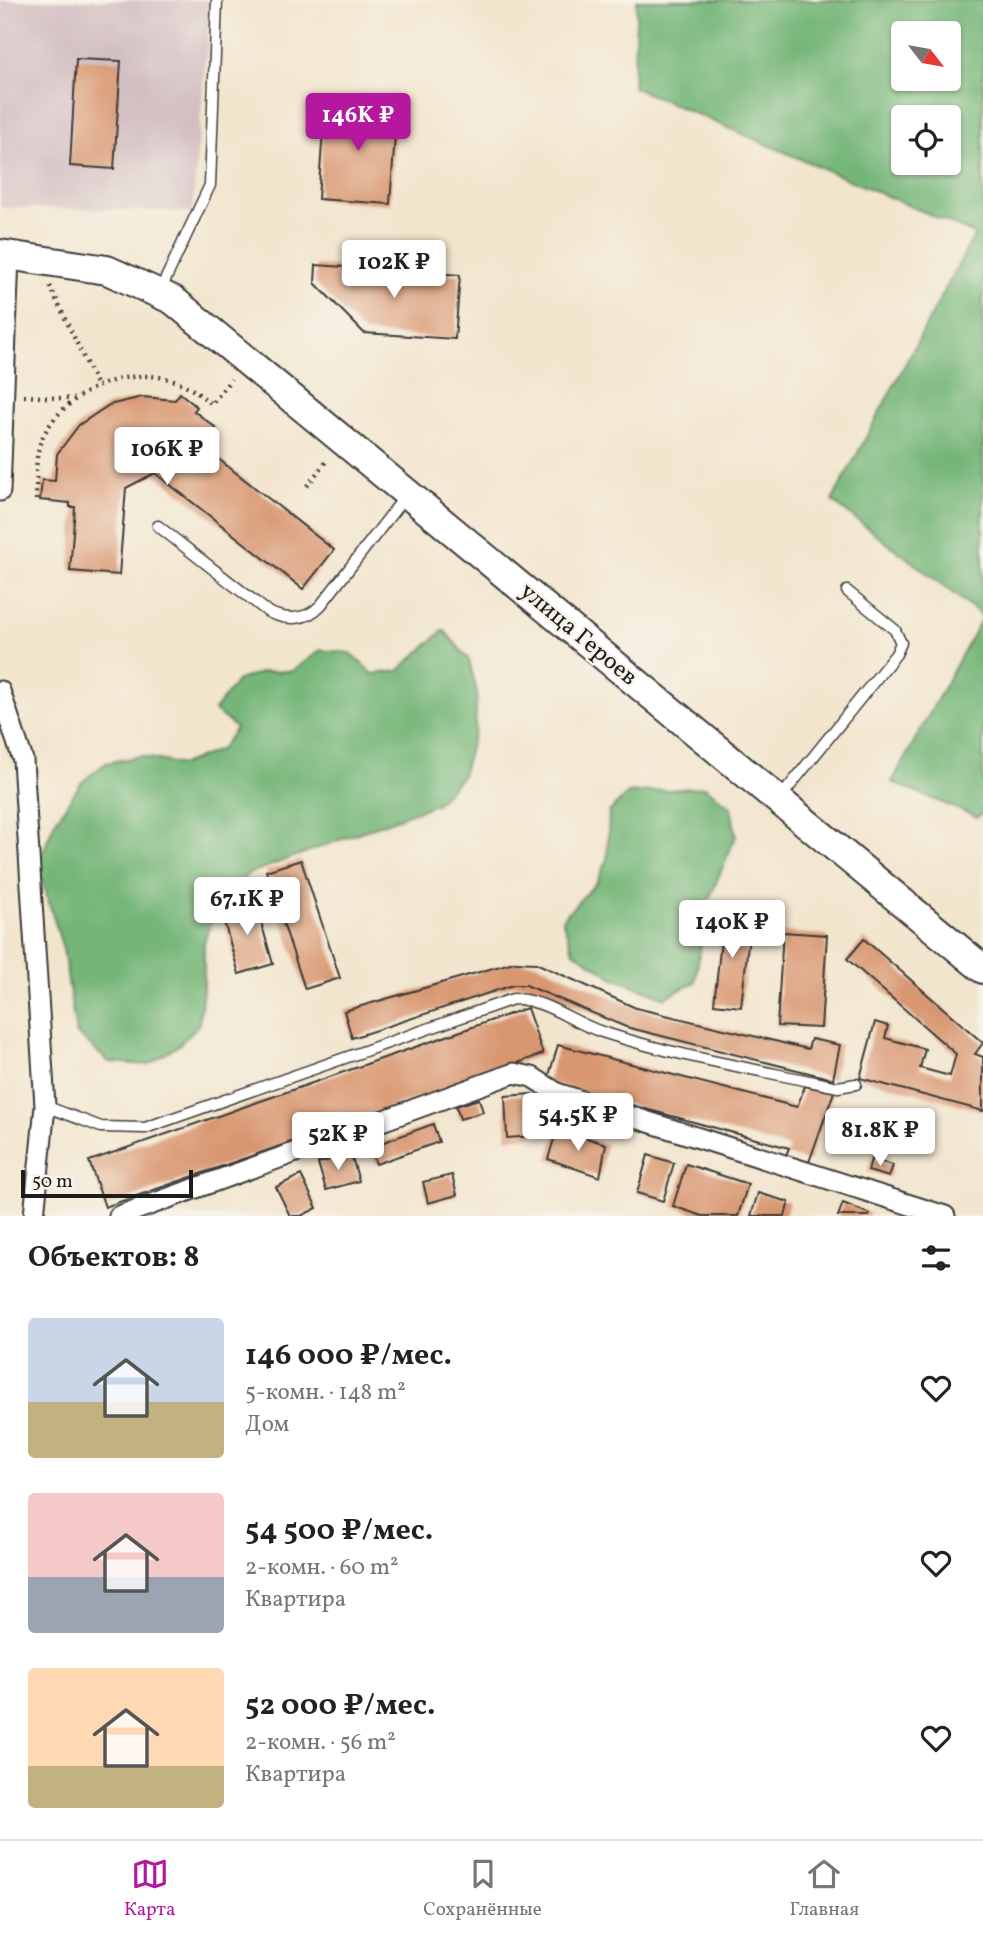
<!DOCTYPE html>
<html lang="ru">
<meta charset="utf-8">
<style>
body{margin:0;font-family:Vollkorn,serif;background:#f6f6f6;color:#222;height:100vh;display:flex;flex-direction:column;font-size:26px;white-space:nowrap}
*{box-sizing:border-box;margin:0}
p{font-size:23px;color:#767676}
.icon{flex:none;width:38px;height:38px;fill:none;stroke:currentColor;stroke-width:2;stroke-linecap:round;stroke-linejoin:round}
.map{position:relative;height:1216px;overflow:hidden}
.side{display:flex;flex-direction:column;background:#fff;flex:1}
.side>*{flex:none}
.needle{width:46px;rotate:121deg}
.buttons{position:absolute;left:891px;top:21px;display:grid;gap:14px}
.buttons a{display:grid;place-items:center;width:70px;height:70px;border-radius:7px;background:#fff;box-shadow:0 2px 5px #0004;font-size:35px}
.scale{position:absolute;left:21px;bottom:18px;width:172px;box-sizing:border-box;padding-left:7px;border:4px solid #1c1c1c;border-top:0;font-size:19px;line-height:24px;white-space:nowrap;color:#1c1c1c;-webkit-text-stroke:5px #f7f3e8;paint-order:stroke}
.price{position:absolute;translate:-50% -60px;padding:0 16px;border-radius:7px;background:#fff;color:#222;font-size:23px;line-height:46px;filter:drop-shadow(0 2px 4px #0008)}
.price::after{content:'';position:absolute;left:50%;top:42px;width:21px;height:16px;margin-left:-10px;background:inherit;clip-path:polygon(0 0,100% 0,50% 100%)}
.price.active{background:#b5179e;color:#fff}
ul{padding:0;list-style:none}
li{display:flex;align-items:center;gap:21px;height:175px;padding:0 28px}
li span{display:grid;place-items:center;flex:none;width:196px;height:140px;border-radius:7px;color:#555}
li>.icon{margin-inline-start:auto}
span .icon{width:84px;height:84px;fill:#fffc;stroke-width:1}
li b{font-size:30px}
h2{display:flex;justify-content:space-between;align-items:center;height:84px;padding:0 28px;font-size:30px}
.dock{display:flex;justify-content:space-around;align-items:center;height:98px;border-top:2px solid #e0e0e0;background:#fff;font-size:19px;color:#767676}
.dock a{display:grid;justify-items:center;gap:4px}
.dock .active{color:#b5179e}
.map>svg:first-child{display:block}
.industrial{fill:#d2bec1}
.forest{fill:#75b678;stroke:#48694a;stroke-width:2;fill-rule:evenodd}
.building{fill:#d99771}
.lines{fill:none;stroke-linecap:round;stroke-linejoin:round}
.lane-casing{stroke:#3c3a37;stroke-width:13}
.street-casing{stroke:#3c3a37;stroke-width:23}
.secondary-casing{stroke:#3c3a37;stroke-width:32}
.path{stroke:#3c3a37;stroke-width:4.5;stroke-dasharray:2 5;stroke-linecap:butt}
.lane{stroke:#fff;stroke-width:10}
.street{stroke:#fff;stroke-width:19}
.secondary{stroke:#fff;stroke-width:28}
.labels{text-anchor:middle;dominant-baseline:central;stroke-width:5;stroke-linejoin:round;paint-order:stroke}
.street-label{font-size:24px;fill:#1c1c1c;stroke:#f7f3e8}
</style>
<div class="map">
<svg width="983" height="1216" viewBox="0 0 983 1216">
<rect width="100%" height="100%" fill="#f7f3e8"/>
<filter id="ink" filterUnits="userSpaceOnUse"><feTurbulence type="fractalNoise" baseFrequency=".0143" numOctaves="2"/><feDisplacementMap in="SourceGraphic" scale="14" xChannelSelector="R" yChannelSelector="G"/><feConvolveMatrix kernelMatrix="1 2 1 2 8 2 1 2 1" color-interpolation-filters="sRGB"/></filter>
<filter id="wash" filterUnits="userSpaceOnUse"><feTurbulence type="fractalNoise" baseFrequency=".00686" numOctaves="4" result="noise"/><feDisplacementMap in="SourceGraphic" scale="28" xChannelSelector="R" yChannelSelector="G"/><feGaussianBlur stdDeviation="1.57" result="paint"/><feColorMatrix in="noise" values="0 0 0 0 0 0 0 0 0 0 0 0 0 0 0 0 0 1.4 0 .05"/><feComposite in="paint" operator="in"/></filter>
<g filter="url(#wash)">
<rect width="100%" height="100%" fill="#f2e5cd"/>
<path class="industrial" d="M0 0H211L192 212 0 207Z"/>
<g class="forest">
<path d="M637 0H983V813L977 817 892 782 983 616 832 501 975 234 633 87ZM948 33V79H903V33ZM948 117V163H903V117Z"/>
<path d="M444 630 469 660 477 692 475 730 462 776 436 804 248 874 217 906 204 943V979L199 1024 179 1045 148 1065 109 1062 76 1033 63 949 38 866 54 823 82 782 106 763 141 756 182 765 221 749 236 728 214 710 238 680 263 672 292 671 321 650 350 653 373 674 398 671Z"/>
<path d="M705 787 731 807 736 836 707 904 695 982 665 998 614 978 573 951 562 919 597 882 607 860 609 812 628 793Z"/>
</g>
<g id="blocks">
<g class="building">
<path d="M76 59 121 61 114 169 70 166Z"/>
<path d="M325 102 397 107 390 204 318 199Z"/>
<path d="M316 265 460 275 455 339 364 333 315 283Z"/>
<path d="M180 393 197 407 194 411 216 428 202 446 334 550 303 589 155 473 126 488 119 575 70 571 75 507H70V503L40 500 42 480 55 481 57 454 79 425 109 405 142 397 175 400Z"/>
<path d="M301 860 340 978 305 989 266 871Z"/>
<path d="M255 901 273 964 239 974 221 911Z"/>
<path d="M724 914 751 917 741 1007 714 1004Z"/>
<path d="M783 932 827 935 821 1028 777 1026Z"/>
<path d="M864 939 983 1043 975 1054 983 1057V1111L860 1078 875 1022 888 1026 885 1038 925 1049 920 1068 950 1076 956 1054 847 959Z"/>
<path d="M514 962 536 963 636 1008 808 1049 811 1039 840 1045 833 1079 626 1027 526 985H513L352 1038 344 1011Z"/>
<path d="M527 1008 543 1054 105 1207 89 1161Z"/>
<path d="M558 1045 797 1107 805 1086 834 1092 809 1162 786 1155 789 1148 547 1082Z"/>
<path d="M532 1094 534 1136 507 1138 505 1096Z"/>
<path d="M479 1099 483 1112 460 1119 456 1106Z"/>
<path d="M433 1124 439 1142 376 1164 370 1147Z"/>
<path d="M557 1129 606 1144 600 1177 548 1159Z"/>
<path d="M351 1154 359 1181 326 1190 318 1163Z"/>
<path d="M648 1155 674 1163 663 1201 637 1193Z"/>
<path d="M871 1159 893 1165 889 1177 868 1171Z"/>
<path d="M686 1164 748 1184 738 1216H702L673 1206Z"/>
<path d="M301 1175 317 1208 301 1216H290L276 1187Z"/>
<path d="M452 1175 457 1195 428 1203 423 1182Z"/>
<path d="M758 1193 789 1202 785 1216H751Z"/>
<path d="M843 1203 870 1214 869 1216H838Z"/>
</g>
</g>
</g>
<g filter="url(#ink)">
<use href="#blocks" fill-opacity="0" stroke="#3c3a37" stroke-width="2"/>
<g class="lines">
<defs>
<g id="lane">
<path d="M159 293 210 185 217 0"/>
<path d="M158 526 268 612C287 621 306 621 321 605L407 494"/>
<path d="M781 797 896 654 901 643 895 630 847 591"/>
<path d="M45 1106 101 1127 145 1128 513 999C546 999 571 1022 602 1032 679 1057 759 1070 838 1087L856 1084"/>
</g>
<g id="street">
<path d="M0 491 9 255"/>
<path d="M0 691 23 760 45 1106 34 1216"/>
<path d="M119 1216 514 1073 532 1077 557 1093 945 1216"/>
</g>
<path id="secondary" d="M0 254 107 270 173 300 983 969"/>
</defs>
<use href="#lane" class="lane-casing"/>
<use href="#street" class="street-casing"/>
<use href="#secondary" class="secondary-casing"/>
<g class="path">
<path d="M50 286 97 386"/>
<path d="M24 396 74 399"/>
<path d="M307 486 328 459"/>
<path d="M36 500C37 482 34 457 41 441 60 396 118 368 165 378 182 381 198 393 212 404L231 379"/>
</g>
<use href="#lane" class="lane"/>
<use href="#street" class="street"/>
<use href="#secondary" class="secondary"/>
</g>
</g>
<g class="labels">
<g class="street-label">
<text transform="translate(578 635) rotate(40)">улица Героев</text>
</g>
</g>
</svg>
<div class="buttons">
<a><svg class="needle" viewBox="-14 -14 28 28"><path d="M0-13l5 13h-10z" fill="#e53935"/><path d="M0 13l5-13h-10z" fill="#767676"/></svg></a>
<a><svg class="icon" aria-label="locate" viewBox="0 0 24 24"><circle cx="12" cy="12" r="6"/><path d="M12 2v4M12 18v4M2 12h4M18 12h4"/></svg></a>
</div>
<div class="scale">50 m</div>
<b class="price active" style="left:358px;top:153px">146K ₽</b>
<b class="price" style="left:394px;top:300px">102K ₽</b>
<b class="price" style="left:167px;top:487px">106K ₽</b>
<b class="price" style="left:247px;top:937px">67.1K ₽</b>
<b class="price" style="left:732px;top:960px">140K ₽</b>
<b class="price" style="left:578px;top:1153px">54.5K ₽</b>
<b class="price" style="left:880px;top:1168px">81.8K ₽</b>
<b class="price" style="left:338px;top:1172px">52K ₽</b>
</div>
<section class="side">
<h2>Объектов: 8<svg class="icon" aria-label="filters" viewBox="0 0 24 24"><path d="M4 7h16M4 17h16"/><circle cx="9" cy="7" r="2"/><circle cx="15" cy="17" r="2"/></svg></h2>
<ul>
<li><span style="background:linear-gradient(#c9d6e8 60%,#c2b280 0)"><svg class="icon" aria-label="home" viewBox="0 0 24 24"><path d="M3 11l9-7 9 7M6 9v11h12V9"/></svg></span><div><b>146 000 ₽/мес.</b><p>5-комн. · 148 m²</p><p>Дом</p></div><svg class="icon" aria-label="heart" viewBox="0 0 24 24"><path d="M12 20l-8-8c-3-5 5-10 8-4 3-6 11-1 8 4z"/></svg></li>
<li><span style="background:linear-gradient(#f6c9c9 60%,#9aa5b1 0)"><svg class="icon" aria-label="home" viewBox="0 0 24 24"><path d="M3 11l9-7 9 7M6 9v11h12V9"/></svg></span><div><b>54 500 ₽/мес.</b><p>2-комн. · 60 m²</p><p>Квартира</p></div><svg class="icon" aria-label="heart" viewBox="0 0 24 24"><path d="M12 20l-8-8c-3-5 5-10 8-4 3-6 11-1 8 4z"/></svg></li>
<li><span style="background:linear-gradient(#ffd9b3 70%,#c2b280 0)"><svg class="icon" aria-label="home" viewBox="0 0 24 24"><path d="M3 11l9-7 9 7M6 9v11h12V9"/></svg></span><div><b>52 000 ₽/мес.</b><p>2-комн. · 56 m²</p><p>Квартира</p></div><svg class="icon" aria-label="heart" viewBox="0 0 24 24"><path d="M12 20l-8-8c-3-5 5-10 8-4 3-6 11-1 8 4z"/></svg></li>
</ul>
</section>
<nav class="dock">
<a class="active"><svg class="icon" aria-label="map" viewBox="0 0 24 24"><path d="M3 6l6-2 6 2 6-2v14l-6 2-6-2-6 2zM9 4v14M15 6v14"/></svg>Карта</a>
<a><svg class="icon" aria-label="saved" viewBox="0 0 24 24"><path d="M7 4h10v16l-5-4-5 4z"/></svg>Сохранённые</a>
<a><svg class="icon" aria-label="home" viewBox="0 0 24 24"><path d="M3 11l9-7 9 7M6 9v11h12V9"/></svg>Главная</a>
</nav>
